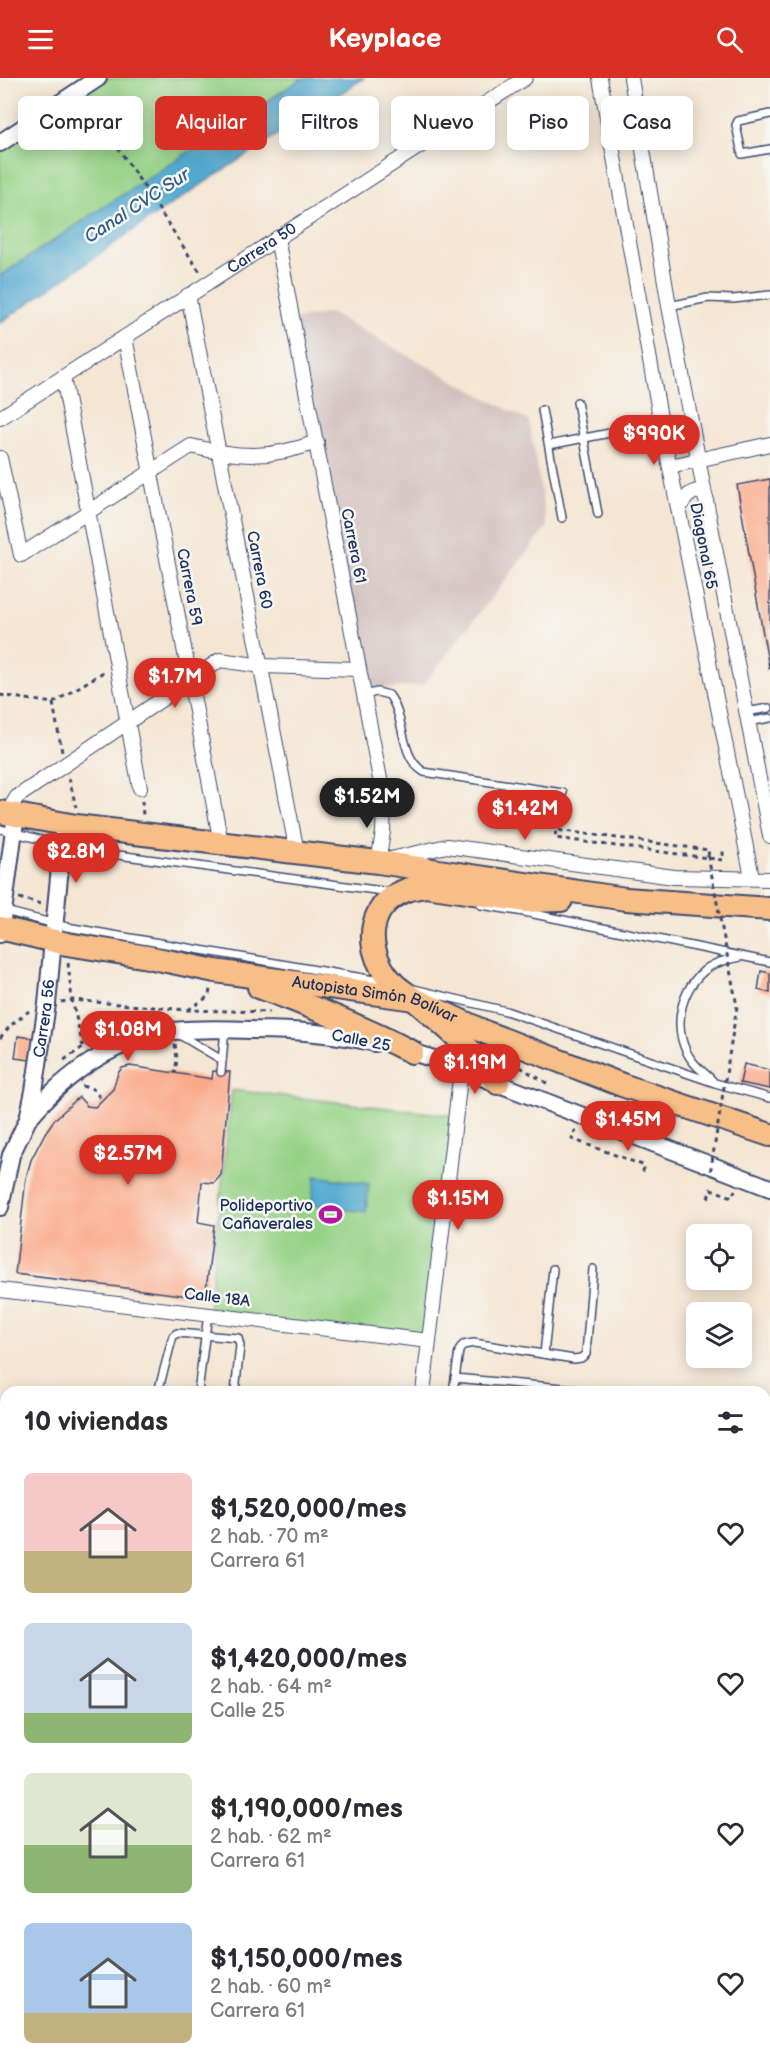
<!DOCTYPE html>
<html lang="es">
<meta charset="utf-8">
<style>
body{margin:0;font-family:"Balsamiq Sans",sans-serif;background:#f7f7f7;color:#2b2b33;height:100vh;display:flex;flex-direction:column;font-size:22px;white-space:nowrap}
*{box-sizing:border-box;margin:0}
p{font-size:20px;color:#7c7c81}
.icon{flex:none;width:33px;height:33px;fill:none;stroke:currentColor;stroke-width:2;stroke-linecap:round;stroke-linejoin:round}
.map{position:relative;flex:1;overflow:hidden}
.panel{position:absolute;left:0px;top:1308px;width:771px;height:684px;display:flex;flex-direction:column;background:#fff;border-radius:18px 18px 0 0;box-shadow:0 3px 15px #0003}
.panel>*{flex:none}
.guide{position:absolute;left:18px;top:18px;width:735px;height:54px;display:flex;gap:12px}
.controls{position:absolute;left:686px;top:1146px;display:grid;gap:12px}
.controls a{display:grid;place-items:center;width:66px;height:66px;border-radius:9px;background:#fff;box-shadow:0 3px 15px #0003;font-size:30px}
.price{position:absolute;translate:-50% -51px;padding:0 14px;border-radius:21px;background:#d93025;color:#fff;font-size:20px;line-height:39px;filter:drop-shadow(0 2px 3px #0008)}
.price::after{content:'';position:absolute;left:50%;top:36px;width:18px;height:14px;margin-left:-9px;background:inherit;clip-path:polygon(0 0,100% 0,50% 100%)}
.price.active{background:#222;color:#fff}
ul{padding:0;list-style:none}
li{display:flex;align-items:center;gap:18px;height:150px;padding:0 24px}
li span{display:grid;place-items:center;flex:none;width:168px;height:120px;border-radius:9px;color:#555}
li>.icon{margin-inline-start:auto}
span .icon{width:72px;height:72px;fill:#fffc;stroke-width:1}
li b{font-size:26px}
h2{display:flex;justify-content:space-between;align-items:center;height:72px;padding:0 24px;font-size:26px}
.tag{padding:0 21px;border-radius:9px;background:#fff;box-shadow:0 3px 15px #0003;font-size:21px;line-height:54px}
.tag.active{background:#d93025;color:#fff}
header{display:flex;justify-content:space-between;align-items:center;height:78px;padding:0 24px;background:#d93025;color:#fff;font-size:27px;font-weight:800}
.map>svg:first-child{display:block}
.industrial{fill:#d1bfbd}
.green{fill:#96d286;stroke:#588072;stroke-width:1.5}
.water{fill:#52a9cf;stroke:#366c96;stroke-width:1.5}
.building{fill:#fba988}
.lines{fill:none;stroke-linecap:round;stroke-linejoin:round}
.service-casing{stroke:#3c4a70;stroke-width:10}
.minor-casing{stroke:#3c4a70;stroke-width:16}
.tertiary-casing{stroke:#3c4a70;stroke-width:20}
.trunk-casing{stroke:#3c4a70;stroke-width:26}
.path{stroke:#3c4a70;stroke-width:3;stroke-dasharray:4.5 4.5;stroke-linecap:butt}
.service{stroke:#fff;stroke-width:7}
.minor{stroke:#fff;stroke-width:14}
.tertiary{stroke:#fff;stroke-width:16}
.trunk{stroke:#f7be87;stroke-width:22}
.path-bridge{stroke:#3c4a70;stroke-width:3;stroke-dasharray:4.5 4.5;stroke-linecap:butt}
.labels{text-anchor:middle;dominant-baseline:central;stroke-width:5;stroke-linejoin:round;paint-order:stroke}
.street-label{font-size:16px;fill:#1b2f5e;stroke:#f6f6f2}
.poi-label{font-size:16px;fill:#1b2f5e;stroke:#f6f6f2;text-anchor:end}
.water-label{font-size:18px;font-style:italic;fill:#2e5a86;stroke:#f6f6f2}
</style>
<header><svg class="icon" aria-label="menu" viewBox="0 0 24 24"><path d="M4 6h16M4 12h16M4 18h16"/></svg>Keyplace<svg class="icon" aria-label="search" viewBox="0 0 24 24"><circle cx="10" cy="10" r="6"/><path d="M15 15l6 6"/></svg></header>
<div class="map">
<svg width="770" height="1992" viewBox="0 0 770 1992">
<rect width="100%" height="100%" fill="#f6f6f2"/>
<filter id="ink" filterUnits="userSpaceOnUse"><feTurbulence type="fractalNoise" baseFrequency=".0167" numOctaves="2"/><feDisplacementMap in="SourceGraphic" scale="12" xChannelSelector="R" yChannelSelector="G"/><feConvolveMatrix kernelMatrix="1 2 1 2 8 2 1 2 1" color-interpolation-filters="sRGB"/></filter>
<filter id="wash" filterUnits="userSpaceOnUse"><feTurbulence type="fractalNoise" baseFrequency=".008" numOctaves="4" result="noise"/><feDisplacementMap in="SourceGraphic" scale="24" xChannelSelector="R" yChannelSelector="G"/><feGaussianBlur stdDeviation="1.35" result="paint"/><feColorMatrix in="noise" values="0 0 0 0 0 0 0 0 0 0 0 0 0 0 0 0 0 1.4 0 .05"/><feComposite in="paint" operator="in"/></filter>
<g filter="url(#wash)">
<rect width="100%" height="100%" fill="#f5e6d3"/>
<path class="industrial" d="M330 235 529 343 547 449 423 607 363 613 293 242Z"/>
<g class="green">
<path d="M106 0H303L107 127 0 198V65Z"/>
<path d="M232 1012 456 1038 429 1263 208 1236Z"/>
<path d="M6 1703V1771L0 1770Z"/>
</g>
<g class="water">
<path d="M303 0H364L161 133 0 245V198L107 127Z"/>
<path d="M315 1098 369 1106 366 1134 311 1127Z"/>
</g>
<g id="blocks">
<g class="building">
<path d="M770 401V590H769L737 407Z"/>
<path d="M761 893 770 895V915L758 912Z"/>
<path d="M18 958 33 960 30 982 15 980Z"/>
<path d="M744 986 770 992V1011L740 1005Z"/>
<path d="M130 988 212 1001 213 993 230 994 221 1097 214 1105 202 1104 198 1144 214 1147 205 1220 15 1196 26 1100 31 1082 45 1055 54 1042 79 1019 87 1028 95 1029 113 1011 118 995 122 990Z"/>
</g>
</g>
</g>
<g filter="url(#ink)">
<use href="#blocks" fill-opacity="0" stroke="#3c4a70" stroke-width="1.5"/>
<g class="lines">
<defs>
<g id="service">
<path d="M770 36 738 43 736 47 742 76 770 71"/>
<path d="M669 228 708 220 733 221 770 217"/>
<path d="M577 324 598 436"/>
<path d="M542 332 562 440"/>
<path d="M549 367 661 345"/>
<path d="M364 617 377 614 389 617C406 640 399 679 424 694L563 715"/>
<path d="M746 634 769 630"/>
<path d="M748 644 770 640"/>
<path d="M0 751 62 767 111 776 390 814"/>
<path d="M481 827 524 834 770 884"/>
<path d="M5 833 67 849 386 904"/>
<path d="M414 911 506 933 715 1005 770 1020"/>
<path d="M178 956 222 982"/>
<path d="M221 994 225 951"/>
<path d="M712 1002C706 996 699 991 694 985 670 957 678 910 709 889 719 883 729 881 740 879"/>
<path d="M544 1276 553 1191"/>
<path d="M455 1300 573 1311"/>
<path d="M158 1314 173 1258 177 1255 238 1260 240 1268 235 1314"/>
<path d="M198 1314 208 1236"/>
<path d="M453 1314 459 1273 463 1267 474 1265 574 1281 581 1280 586 1276 593 1191"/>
<path d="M765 1364 770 1365"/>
<path d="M0 1503 6 1489"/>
<path d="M765 1738 770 1739"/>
<path d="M765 1773 770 1769"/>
<path d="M0 1810H6"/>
<path d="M0 1981 7 1992"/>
<path d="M199 1992 200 1986"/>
</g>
<g id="minor">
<path d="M600 0 661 345 752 799"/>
<path d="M631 0 669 228 770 758"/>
<path d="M277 160 384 722 383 754 378 784 447 768 674 799 770 801"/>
<path d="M188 217 297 774"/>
<path d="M125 259 221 765"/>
<path d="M63 299 140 710"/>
<path id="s1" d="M0 340 525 0"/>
<path d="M0 380 21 477 191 368C240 380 269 381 317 364"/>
<path d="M670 388 770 366"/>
<path d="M679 431C684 422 688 414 699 413L706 419"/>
<path d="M7 735 17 719 220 582 262 588 359 591"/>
<path d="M0 1212 429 1263"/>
<path d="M423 1314 461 992"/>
<path d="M0 1471H6"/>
<path d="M765 1559 770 1560"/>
</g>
<g id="tertiary">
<path d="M0 65 98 0"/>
<path d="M0 856 16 737"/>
<path d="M403 971 437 982 770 1110"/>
<path d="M28 1041C65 996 114 961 174 953 200 950 226 951 252 952 293 952 335 955 375 965"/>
<path id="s2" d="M0 1129 11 1077 28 1041 34 1013 47 926 64 746"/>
<path d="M0 1899H6"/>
<path d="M0 1953 6 1954"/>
<path d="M294 1986 347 1992"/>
<path d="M742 1986 770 1989"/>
<path d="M379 1992 380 1986"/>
</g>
<g id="trunk">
<path d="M0 734 76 748 378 784 626 821 770 831"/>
<path id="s3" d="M0 850 67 866 148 879 215 893 414 921 487 955 622 1007 770 1057"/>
<path d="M259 909C311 928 362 949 412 974"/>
<path d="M498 1005C486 991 474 976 461 963 447 949 431 936 416 923 409 917 400 912 394 906 375 887 366 858 379 834 389 817 407 810 426 808L527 823 561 822"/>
</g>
</defs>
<use href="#service" class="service-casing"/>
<use href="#minor" class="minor-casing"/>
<use href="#tertiary" class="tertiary-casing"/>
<use href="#trunk" class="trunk-casing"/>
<g class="path">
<path d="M88 24 200 194"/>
<path d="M0 617 53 625 105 593"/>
<path d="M53 625 62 674"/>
<path d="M69 700 76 729"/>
<path d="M142 723 143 738"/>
<path d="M708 778 709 772 556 752 555 760 723 782V773"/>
<path d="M19 820 41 826"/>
<path d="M68 885 72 922 83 968"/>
<path d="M61 924 72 922 187 932 270 934"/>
<path d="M188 932 209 918 210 911"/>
<path d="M0 960 10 948 29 933"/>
<path d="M175 966 177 981 175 995"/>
<path d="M64 982 89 965"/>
<path d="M520 989 550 1007"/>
<path d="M82 1008 93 1011 102 1022"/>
<path d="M577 1053H575L572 1061 645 1088 642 1095"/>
<path d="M708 1120 711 1111 732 1119 735 1112"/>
<path d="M0 1537H6"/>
<path d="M0 1619 6 1620"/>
</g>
<use href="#service" class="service"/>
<use href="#minor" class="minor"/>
<use href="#tertiary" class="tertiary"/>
<use href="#trunk" class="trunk"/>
<path class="path-bridge" d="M708 778 737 928 710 1096"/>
</g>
</g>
<defs>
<symbol id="stadium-bare" viewBox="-9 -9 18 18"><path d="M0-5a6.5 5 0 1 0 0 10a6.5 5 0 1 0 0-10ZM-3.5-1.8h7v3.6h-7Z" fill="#b5179e" stroke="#f6f6f2" stroke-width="2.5" paint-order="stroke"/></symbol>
</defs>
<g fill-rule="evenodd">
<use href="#stadium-bare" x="314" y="1120" width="33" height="33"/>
</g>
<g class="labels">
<g class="street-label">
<text stroke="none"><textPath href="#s1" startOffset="312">Carrera 50</textPath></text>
<text transform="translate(353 468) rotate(79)">Carrera 61</text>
<text transform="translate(703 468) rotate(79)">Diagonal 65</text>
<text transform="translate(259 492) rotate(79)">Carrera 60</text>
<text transform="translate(189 509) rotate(79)">Carrera 59</text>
<text stroke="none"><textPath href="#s3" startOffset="382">Autopista Simón Bolívar</textPath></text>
<text stroke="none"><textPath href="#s2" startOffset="195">Carrera 56</textPath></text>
<text transform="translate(361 963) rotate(11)">Calle 25</text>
<text transform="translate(217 1220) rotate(7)">Calle 18A</text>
</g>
<g class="poi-label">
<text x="313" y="1128">Polideportivo<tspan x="313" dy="18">Cañaverales</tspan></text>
</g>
<g class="water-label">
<text transform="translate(137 128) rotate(-33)">Canal CVC Sur</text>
</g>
</g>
</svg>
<div class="controls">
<a><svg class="icon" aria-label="locate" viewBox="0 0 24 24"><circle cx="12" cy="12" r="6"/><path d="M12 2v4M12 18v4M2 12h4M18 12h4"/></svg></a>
<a><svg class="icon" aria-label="layers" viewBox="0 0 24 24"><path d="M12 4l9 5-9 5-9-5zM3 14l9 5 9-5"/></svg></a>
</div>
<b class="price" style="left:654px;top:388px">$990K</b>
<b class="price" style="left:175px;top:631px">$1.7M</b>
<b class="price active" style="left:367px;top:751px">$1.52M</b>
<b class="price" style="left:525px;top:763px">$1.42M</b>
<b class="price" style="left:76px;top:806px">$2.8M</b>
<b class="price" style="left:128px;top:984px">$1.08M</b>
<b class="price" style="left:475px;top:1017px">$1.19M</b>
<b class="price" style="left:628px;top:1074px">$1.45M</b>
<b class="price" style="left:128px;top:1108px">$2.57M</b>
<b class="price" style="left:458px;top:1153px">$1.15M</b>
<div class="guide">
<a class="tag">Comprar</a>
<a class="tag active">Alquilar</a>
<a class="tag">Filtros</a>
<a class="tag">Nuevo</a>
<a class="tag">Piso</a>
<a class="tag">Casa</a>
</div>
<section class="panel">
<h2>10 viviendas<svg class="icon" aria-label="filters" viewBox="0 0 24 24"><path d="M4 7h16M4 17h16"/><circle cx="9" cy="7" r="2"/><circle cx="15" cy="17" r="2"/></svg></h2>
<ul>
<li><span style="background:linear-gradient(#f6c9c9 65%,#c2b280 0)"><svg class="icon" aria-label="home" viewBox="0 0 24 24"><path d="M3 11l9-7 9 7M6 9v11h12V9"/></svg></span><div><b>$1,520,000/mes</b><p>2 hab. · 70 m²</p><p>Carrera 61</p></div><svg class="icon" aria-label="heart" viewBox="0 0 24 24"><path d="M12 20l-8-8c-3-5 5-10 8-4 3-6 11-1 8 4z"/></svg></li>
<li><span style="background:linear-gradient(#c9d6e8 75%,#8fb573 0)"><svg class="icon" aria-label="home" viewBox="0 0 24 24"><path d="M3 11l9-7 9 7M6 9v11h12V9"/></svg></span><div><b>$1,420,000/mes</b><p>2 hab. · 64 m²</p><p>Calle 25</p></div><svg class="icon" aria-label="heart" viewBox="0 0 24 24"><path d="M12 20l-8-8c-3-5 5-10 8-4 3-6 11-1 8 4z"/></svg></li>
<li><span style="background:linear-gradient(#dfe7d0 60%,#8fb573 0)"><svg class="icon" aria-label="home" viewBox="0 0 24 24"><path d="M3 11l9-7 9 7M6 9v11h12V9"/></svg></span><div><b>$1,190,000/mes</b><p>2 hab. · 62 m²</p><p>Carrera 61</p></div><svg class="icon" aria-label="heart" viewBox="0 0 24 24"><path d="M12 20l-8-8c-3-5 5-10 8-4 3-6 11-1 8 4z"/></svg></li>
<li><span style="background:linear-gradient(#a9c7e8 75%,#c2b280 0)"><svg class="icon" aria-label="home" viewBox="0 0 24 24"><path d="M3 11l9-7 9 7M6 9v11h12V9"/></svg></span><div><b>$1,150,000/mes</b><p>2 hab. · 60 m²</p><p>Carrera 61</p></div><svg class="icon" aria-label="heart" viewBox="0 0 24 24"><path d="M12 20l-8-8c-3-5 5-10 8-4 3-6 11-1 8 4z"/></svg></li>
</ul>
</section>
</div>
